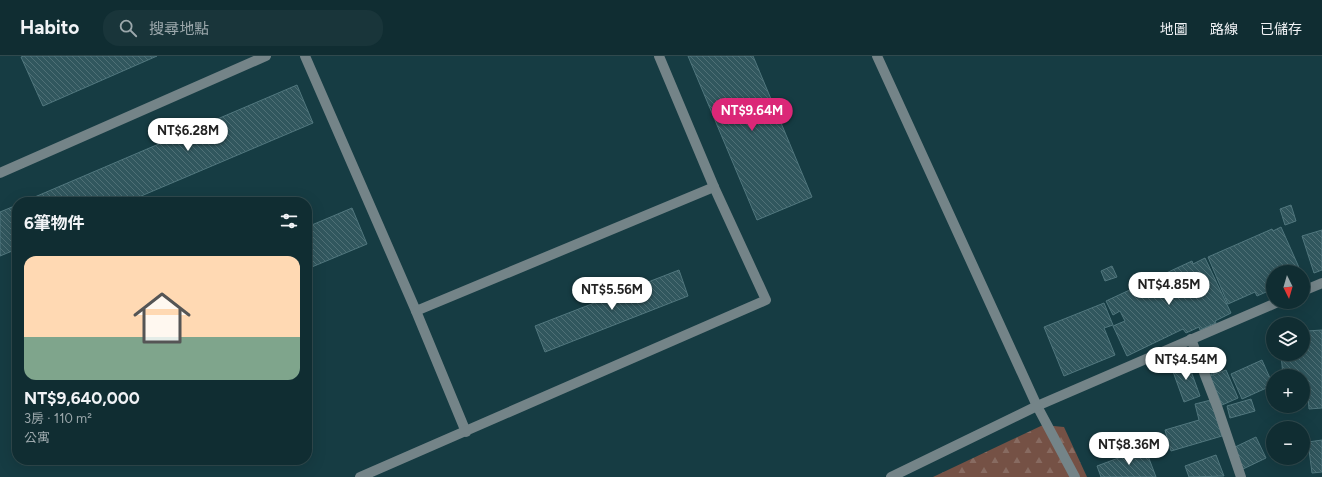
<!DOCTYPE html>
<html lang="zh-TW">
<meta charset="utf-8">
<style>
body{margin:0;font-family:Figtree,"Noto Sans TC",sans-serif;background:#19353a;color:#f1f3f6;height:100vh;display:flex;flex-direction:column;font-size:15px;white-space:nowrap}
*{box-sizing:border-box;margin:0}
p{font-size:13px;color:#9ca8ac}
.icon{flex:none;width:22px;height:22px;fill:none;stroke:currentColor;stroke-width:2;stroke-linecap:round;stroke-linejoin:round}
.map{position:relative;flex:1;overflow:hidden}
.details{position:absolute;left:12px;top:141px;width:300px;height:268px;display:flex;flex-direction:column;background:#102d32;border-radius:16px;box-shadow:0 4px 16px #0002,0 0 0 1px #30494d}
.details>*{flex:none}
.needle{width:26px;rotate:175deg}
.controls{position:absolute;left:1266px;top:209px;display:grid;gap:8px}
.controls a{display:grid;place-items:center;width:44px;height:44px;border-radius:50%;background:#102d32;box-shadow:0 4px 16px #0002,0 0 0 1px #30494d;font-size:20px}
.price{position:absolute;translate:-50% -34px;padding:0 9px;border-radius:14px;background:#fff;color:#222;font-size:13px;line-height:26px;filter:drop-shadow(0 1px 2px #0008)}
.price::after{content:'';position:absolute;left:50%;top:24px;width:12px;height:9px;margin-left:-6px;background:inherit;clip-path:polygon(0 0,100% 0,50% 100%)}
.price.selected{background:#db2777;color:#fff}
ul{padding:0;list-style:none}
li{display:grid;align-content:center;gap:8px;height:212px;padding:0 12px}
li span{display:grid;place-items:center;height:124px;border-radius:12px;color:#555}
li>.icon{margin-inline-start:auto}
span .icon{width:72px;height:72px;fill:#fffc;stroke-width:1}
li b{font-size:17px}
h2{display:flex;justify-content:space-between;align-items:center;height:48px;padding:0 12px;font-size:17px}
header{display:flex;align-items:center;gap:24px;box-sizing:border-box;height:56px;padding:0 20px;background:#102d32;border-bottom:1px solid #30494d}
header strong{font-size:19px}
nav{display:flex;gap:22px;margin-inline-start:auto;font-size:14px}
.search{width:280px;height:36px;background:#19353a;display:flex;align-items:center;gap:10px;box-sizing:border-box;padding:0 14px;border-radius:16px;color:#9ca8ac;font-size:15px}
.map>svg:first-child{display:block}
.forest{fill:url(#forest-firs)}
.building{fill:url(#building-back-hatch);stroke:#51777e}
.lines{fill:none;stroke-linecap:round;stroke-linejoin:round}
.minor{stroke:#748488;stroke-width:10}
</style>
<header>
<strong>Habito</strong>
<div class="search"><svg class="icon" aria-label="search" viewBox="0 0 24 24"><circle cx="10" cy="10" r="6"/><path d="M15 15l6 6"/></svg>搜尋地點</div>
<nav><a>地圖</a><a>路線</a><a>已儲存</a></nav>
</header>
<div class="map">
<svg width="1322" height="421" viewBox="0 0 1322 421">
<defs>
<pattern id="forest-firs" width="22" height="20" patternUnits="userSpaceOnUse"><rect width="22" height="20" fill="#755145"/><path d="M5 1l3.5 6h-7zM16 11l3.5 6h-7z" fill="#886b61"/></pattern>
<pattern id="building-back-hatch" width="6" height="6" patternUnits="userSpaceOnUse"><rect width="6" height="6" fill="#31575e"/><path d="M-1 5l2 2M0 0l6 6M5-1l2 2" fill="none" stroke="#4f7076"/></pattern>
</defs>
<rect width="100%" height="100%" fill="#163c43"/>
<path class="forest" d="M1043 369 1064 371 1087 421H933Z"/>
<g class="building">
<path d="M24 0H157L43 50 21 1Z"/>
<path d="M688 0H753L812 141 757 164Z"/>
<path d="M297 29 313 67 127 146H23Z"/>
<path d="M17 149V193L0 200V156Z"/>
<path d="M1291 149 1296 165 1285 169 1280 153Z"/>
<path d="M352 152 367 188 307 213V171Z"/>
<path d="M1281 171 1301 216H1273V233L1257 240 1255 236 1228 248 1208 201 1272 173 1273 175Z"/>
<path d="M1322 174V214L1314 217 1302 180Z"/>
<path d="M1205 202 1231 257 1215 265 1216 267 1200 274 1199 271 1186 277 1183 273 1127 300 1113 270 1125 265 1120 255 1113 259 1106 245 1192 205 1193 208Z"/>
<path d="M1112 210 1117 221 1105 225 1101 215Z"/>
<path d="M679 214 688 240 545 296 535 270Z"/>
<path d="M1104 247 1113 269 1104 272 1115 299 1064 320 1044 271Z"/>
<path d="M1322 274V352L1309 353 1307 324H1303V320H1283L1281 298H1303V294H1308L1307 275Z"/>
<path d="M1214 300 1220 315 1210 319 1204 304Z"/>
<path d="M1187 304 1200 340 1184 346 1171 310Z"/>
<path d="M1262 304 1273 329 1242 343 1231 318Z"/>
<path d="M1226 314 1238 342 1222 349 1210 320Z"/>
<path d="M1251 343 1255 355 1230 362 1227 350Z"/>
<path d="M1211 344 1222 380 1171 395 1165 374 1199 364 1195 348Z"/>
<path d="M1256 381 1266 402 1243 413 1233 392Z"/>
<path d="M1322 384V416L1312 417 1308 386Z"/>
<path d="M1145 392 1156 421H1101L1097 410Z"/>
<path d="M1216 399 1224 420 1189 421 1185 410Z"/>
</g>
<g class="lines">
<g class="minor">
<path d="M305 0 416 255 714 131"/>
<path d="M877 0 1037 350 1075 421"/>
<path d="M0 117 266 0"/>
<path d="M1303 235 1322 227"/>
<path d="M416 255 466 376"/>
<path d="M1191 283 1218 353 1241 421"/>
<path d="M360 421 766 244 714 131 659 0"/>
<path d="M891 421 1037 350 1278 246"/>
</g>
</g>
</svg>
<div class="controls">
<a><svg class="needle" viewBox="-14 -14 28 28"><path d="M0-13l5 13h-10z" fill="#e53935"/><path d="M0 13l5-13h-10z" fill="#9ca8ac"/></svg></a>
<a><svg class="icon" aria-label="layers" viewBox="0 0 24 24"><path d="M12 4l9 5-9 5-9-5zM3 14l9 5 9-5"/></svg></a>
<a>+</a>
<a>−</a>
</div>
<b class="price selected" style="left:752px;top:76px">NT$9.64M</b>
<b class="price" style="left:188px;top:96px">NT$6.28M</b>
<b class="price" style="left:1169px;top:250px">NT$4.85M</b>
<b class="price" style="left:612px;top:255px">NT$5.56M</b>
<b class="price" style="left:1186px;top:325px">NT$4.54M</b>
<b class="price" style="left:1129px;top:410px">NT$8.36M</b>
<section class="details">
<h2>6筆物件<svg class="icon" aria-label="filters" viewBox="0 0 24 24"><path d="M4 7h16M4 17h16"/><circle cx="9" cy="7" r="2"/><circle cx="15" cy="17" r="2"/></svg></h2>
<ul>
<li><span style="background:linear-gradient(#ffd9b3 65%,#7fa58c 0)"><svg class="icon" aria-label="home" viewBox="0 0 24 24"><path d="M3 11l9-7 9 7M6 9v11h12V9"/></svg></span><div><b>NT$9,640,000</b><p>3房 · 110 m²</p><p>公寓</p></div></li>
</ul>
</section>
</div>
